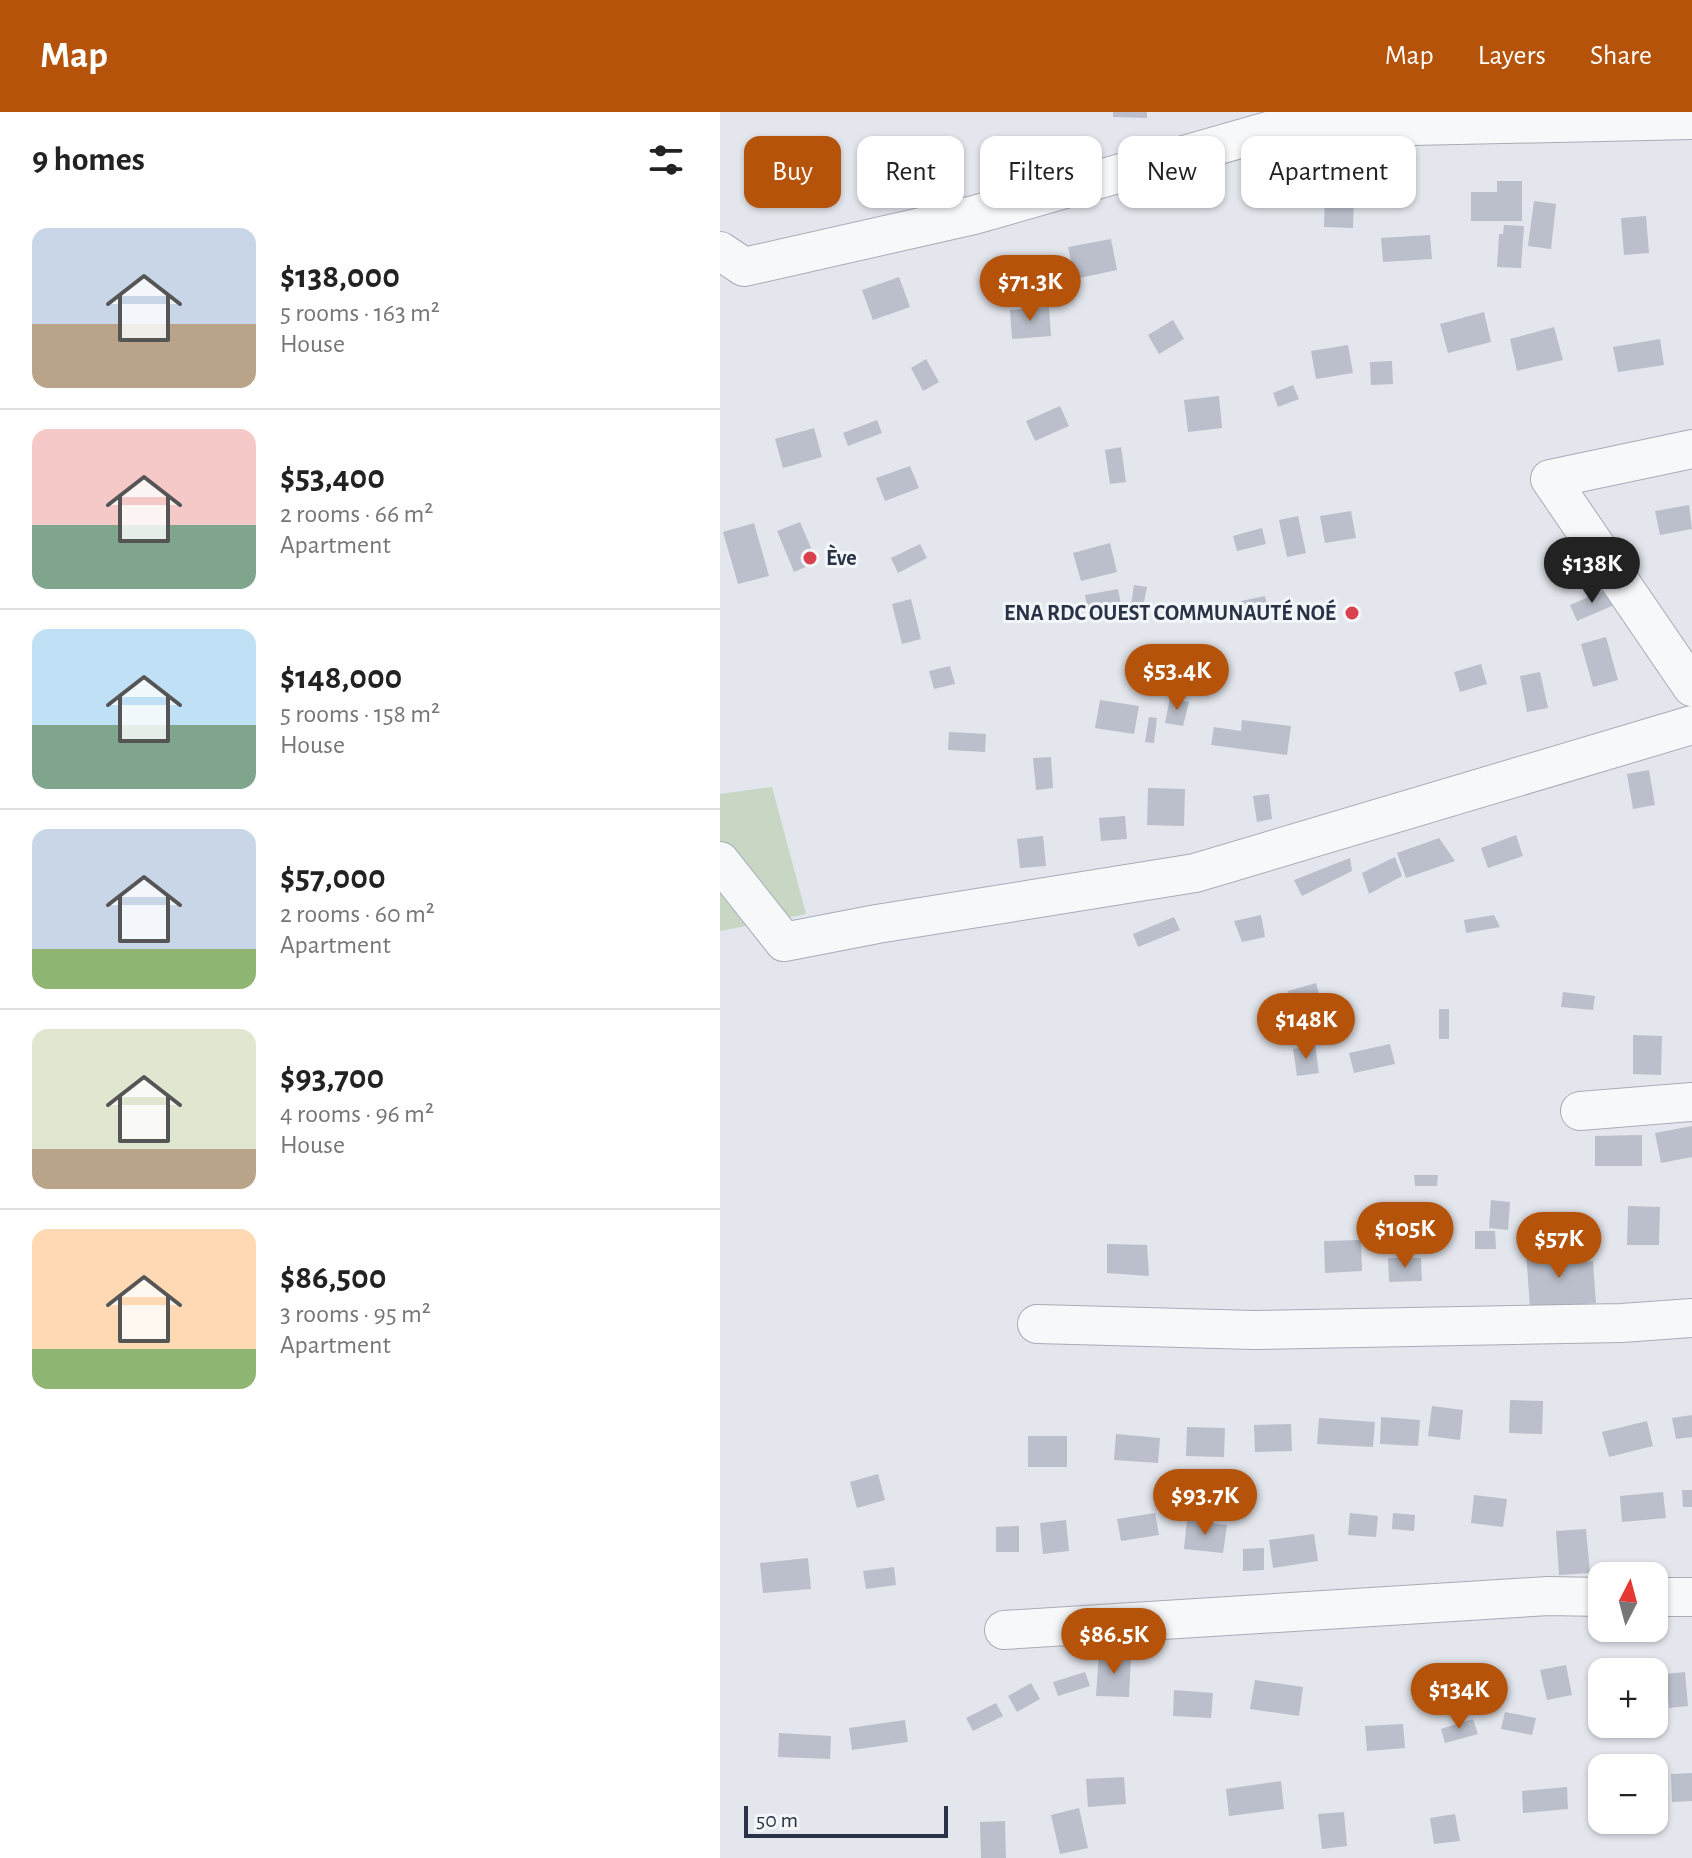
<!DOCTYPE html>
<meta charset="utf-8">
<style>
body{margin:0;font-family:"Alegreya Sans",sans-serif;background:#f2f2f2;color:#222;height:100vh;display:flex;flex-direction:column;font-size:30px;white-space:nowrap}
*{box-sizing:border-box;margin:0}
p{font-size:26px;color:#767676}
.icon{flex:none;width:44px;height:44px;fill:none;stroke:currentColor;stroke-width:2;stroke-linecap:round;stroke-linejoin:round}
.map{position:relative;flex:1;overflow:hidden}
.side{display:flex;flex-direction:column;background:#fff;width:720px}
.side>*{flex:none}
.banner{position:absolute;left:24px;top:24px;width:760px;height:72px;display:flex;gap:16px}
.needle{width:52px;rotate:6deg}
.buttons{position:absolute;left:868px;top:1450px;display:grid;gap:16px}
.buttons a{display:grid;place-items:center;width:80px;height:80px;border-radius:16px;background:#fff;box-shadow:0 2px 6px #0004;font-size:40px}
.scale{position:absolute;left:24px;bottom:20px;width:204px;box-sizing:border-box;padding-left:8px;border:4px solid #293246;border-top:0;font-size:22px;line-height:28px;white-space:nowrap;color:#293246;-webkit-text-stroke:6px #f3f6f9;paint-order:stroke}
.price{position:absolute;translate:-50% -68px;padding:0 18px;border-radius:28px;background:#b45309;color:#fff;font-size:26px;line-height:52px;filter:drop-shadow(0 2px 4px #0008)}
.price::after{content:'';position:absolute;left:50%;top:48px;width:24px;height:18px;margin-left:-12px;background:inherit;clip-path:polygon(0 0,100% 0,50% 100%)}
.price.current{background:#222;color:#fff}
ul{padding:0;list-style:none}
li{display:flex;align-items:center;gap:24px;height:200px;padding:0 32px}
li+li{border-top:2px solid #e0e0e0}
li span{display:grid;place-items:center;flex:none;width:224px;height:160px;border-radius:16px;color:#555}
li>.icon{margin-inline-start:auto}
span .icon{width:96px;height:96px;fill:#fffc;stroke-width:1}
li b{font-size:34px}
h2{display:flex;justify-content:space-between;align-items:center;height:96px;padding:0 32px;font-size:34px}
.pill{padding:0 28px;border-radius:16px;background:#fff;box-shadow:0 2px 6px #0004;font-size:28px;line-height:72px}
.pill.current{background:#b45309;color:#fff}
header{display:flex;align-items:center;gap:48px;box-sizing:border-box;height:112px;padding:0 40px;background:#b45309;color:#fff}
header strong{font-size:38px}
nav{display:flex;gap:44px;margin-inline-start:auto;font-size:28px}
main{display:flex;flex:1;min-height:0}
.map>svg:first-child{display:block}
.green{fill:#c7d7c4}
.building{fill:#babfcb}
.lines{fill:none;stroke-linecap:round;stroke-linejoin:round}
.minor-casing{stroke:#a7acb7;stroke-width:40}
.minor{stroke:#f7f8fa;stroke-width:38}
.poi-dot{fill:#d9414e;stroke:#f3f6f9;stroke-width:3}
.labels{text-anchor:middle;dominant-baseline:central;stroke-width:6;stroke-linejoin:round;paint-order:stroke}
.poi-label{font-size:22px;font-weight:bold;fill:#293246;stroke:#f3f6f9;text-anchor:start}
</style>
<header>
<strong>Map</strong>
<nav><a>Map</a><a>Layers</a><a>Share</a></nav>
</header>
<main>
<section class="side">
<h2>9 homes<svg class="icon" aria-label="filters" viewBox="0 0 24 24"><path d="M4 7h16M4 17h16"/><circle cx="9" cy="7" r="2"/><circle cx="15" cy="17" r="2"/></svg></h2>
<ul>
<li><span style="background:linear-gradient(#c9d6e8 60%,#b9a48a 0)"><svg class="icon" aria-label="home" viewBox="0 0 24 24"><path d="M3 11l9-7 9 7M6 9v11h12V9"/></svg></span><div><b>$138,000</b><p>5 rooms · 163 m²</p><p>House</p></div></li>
<li><span style="background:linear-gradient(#f6c9c9 60%,#7fa58c 0)"><svg class="icon" aria-label="home" viewBox="0 0 24 24"><path d="M3 11l9-7 9 7M6 9v11h12V9"/></svg></span><div><b>$53,400</b><p>2 rooms · 66 m²</p><p>Apartment</p></div></li>
<li><span style="background:linear-gradient(#bfe0f5 60%,#7fa58c 0)"><svg class="icon" aria-label="home" viewBox="0 0 24 24"><path d="M3 11l9-7 9 7M6 9v11h12V9"/></svg></span><div><b>$148,000</b><p>5 rooms · 158 m²</p><p>House</p></div></li>
<li><span style="background:linear-gradient(#c9d6e8 75%,#8fb573 0)"><svg class="icon" aria-label="home" viewBox="0 0 24 24"><path d="M3 11l9-7 9 7M6 9v11h12V9"/></svg></span><div><b>$57,000</b><p>2 rooms · 60 m²</p><p>Apartment</p></div></li>
<li><span style="background:linear-gradient(#dfe7d0 75%,#b9a48a 0)"><svg class="icon" aria-label="home" viewBox="0 0 24 24"><path d="M3 11l9-7 9 7M6 9v11h12V9"/></svg></span><div><b>$93,700</b><p>4 rooms · 96 m²</p><p>House</p></div></li>
<li><span style="background:linear-gradient(#ffd9b3 75%,#8fb573 0)"><svg class="icon" aria-label="home" viewBox="0 0 24 24"><path d="M3 11l9-7 9 7M6 9v11h12V9"/></svg></span><div><b>$86,500</b><p>3 rooms · 95 m²</p><p>Apartment</p></div></li>
</ul>
</section>
<div class="map">
<svg width="972" height="1746" viewBox="0 0 972 1746">
<rect width="100%" height="100%" fill="#e3e6ec"/>
<path class="green" d="M52 675 86 802 0 819V682Z"/>
<g class="building">
<path d="M393 0H427V6L393 5Z"/>
<path d="M777 69H802V109H751V80H777Z"/>
<path d="M605 81 634 82 633 116 604 115Z"/>
<path d="M814 89 836 92 831 137 808 134Z"/>
<path d="M926 104 929 141 904 143 901 106Z"/>
<path d="M784 113 804 114 801 156 777 155 779 122H783Z"/>
<path d="M710 123 712 147 663 150 661 126Z"/>
<path d="M391 127 397 158 355 167 348 135Z"/>
<path d="M179 165 190 195 153 208 142 178Z"/>
<path d="M329 195 331 224 292 227 290 198Z"/>
<path d="M764 200 771 230 728 241 720 212Z"/>
<path d="M453 208 464 227 439 242 428 223Z"/>
<path d="M834 215 843 248 797 259 790 227Z"/>
<path d="M940 227 944 253 898 260 893 235Z"/>
<path d="M628 233 633 261 596 267 591 239Z"/>
<path d="M206 247 219 270 203 279 191 256Z"/>
<path d="M672 249 673 272 651 273 650 250Z"/>
<path d="M573 273 579 287 558 295 553 281Z"/>
<path d="M499 284 502 316 468 320 464 288Z"/>
<path d="M340 294 349 314 315 329 306 309Z"/>
<path d="M157 308 162 321 128 334 123 321Z"/>
<path d="M94 316 102 345 63 356 55 327Z"/>
<path d="M401 335 406 370 390 372 385 338Z"/>
<path d="M190 354 199 376 165 389 156 366Z"/>
<path d="M969 393 972 417 940 423 935 399Z"/>
<path d="M631 399 636 426 605 431 600 404Z"/>
<path d="M578 404 586 441 567 445 559 408Z"/>
<path d="M80 410 97 450 74 460 57 419Z"/>
<path d="M34 411 49 464 18 472 3 420Z"/>
<path d="M542 416 546 432 517 439 513 424Z"/>
<path d="M852 430 861 445 836 460 827 445Z"/>
<path d="M390 431 397 460 361 469 353 441Z"/>
<path d="M200 432 207 446 178 461 171 446Z"/>
<path d="M414 473 427 475 423 495 411 493Z"/>
<path d="M398 477 403 503 370 509 365 483Z"/>
<path d="M887 477 894 493 857 509 850 493Z"/>
<path d="M545 484 549 502 525 507 521 489Z"/>
<path d="M191 487 201 527 182 532 172 492Z"/>
<path d="M886 525 898 568 873 575 861 532Z"/>
<path d="M761 552 767 572 740 580 734 560Z"/>
<path d="M457 553 473 557 469 579 452 576Z"/>
<path d="M230 554 235 572 214 577 209 559Z"/>
<path d="M820 560 828 596 807 600 800 564Z"/>
<path d="M450 586 469 590 463 614 445 611Z"/>
<path d="M380 588 419 594 414 622 375 616Z"/>
<path d="M429 605 437 606 434 631 425 630Z"/>
<path d="M522 608 571 614 567 643 491 633 494 615 521 619Z"/>
<path d="M229 620 266 622 265 640 228 638Z"/>
<path d="M331 645 333 676 316 678 313 646Z"/>
<path d="M929 658 935 693 913 697 907 662Z"/>
<path d="M428 676 465 677 464 714 427 713Z"/>
<path d="M549 682 552 707 537 710 533 684Z"/>
<path d="M405 704 407 727 381 729 379 706Z"/>
<path d="M796 723 803 744 768 756 761 736Z"/>
<path d="M323 724 326 754 300 756 297 727Z"/>
<path d="M719 726 735 749 686 766 677 741Z"/>
<path d="M675 745 682 764 649 782 642 761Z"/>
<path d="M630 746 632 759 582 784 574 768Z"/>
<path d="M541 803 545 825 522 830 514 809Z"/>
<path d="M774 803 780 815 746 821 744 808Z"/>
<path d="M454 805 460 818 418 835 413 822Z"/>
<path d="M596 871 607 911 579 919 568 879Z"/>
<path d="M843 880 875 884 873 898 841 895Z"/>
<rect x="719" y="897" width="10" height="30"/>
<path d="M913 923 942 924 941 963 913 962Z"/>
<path d="M670 932 675 952 634 961 629 941Z"/>
<path d="M595 933 599 961 577 964 573 937Z"/>
<path d="M972 1014V1045L941 1051 935 1021Z"/>
<path d="M922 1023V1054H875V1024Z"/>
<path d="M694 1063H718L717 1074H695Z"/>
<path d="M771 1088 790 1090 788 1118 769 1116Z"/>
<path d="M908 1094 940 1095 939 1133H907Z"/>
<path d="M755 1119H775L776 1137H755Z"/>
<path d="M641 1128 642 1159 605 1161 604 1129Z"/>
<path d="M387 1132 427 1133 429 1164 387 1161Z"/>
<path d="M841 1137 842 1151 873 1149 876 1191 810 1196 806 1139Z"/>
<path d="M668 1146H701L702 1169 669 1170Z"/>
<path d="M790 1288 823 1289 822 1322 789 1321Z"/>
<path d="M712 1294 743 1298 740 1328 708 1324Z"/>
<path d="M972 1303V1325L956 1327 952 1306Z"/>
<path d="M661 1305 700 1308 698 1334 660 1332Z"/>
<path d="M599 1306 655 1310 653 1335 597 1332Z"/>
<path d="M927 1309 933 1334 889 1345 882 1320Z"/>
<path d="M571 1312 572 1339 535 1340 534 1313Z"/>
<path d="M467 1315 505 1316 504 1345 466 1344Z"/>
<path d="M396 1322 440 1326 438 1351 394 1348Z"/>
<rect x="308" y="1324" width="39" height="31"/>
<path d="M158 1362 165 1388 137 1396 130 1370Z"/>
<path d="M962 1378H972V1395H963Z"/>
<path d="M943 1380 946 1406 902 1410 900 1384Z"/>
<path d="M754 1383 787 1387 783 1415 751 1411Z"/>
<path d="M435 1401 439 1423 401 1429 397 1407Z"/>
<path d="M630 1401 658 1404 656 1425 628 1423Z"/>
<path d="M673 1401 695 1403 694 1419 672 1417Z"/>
<path d="M346 1408 349 1439 323 1442 320 1411Z"/>
<path d="M467 1408 507 1413 503 1441 464 1437Z"/>
<path d="M299 1414V1440H276V1415Z"/>
<path d="M866 1417 870 1461 839 1463 836 1419Z"/>
<path d="M594 1422 598 1449 553 1456 549 1428Z"/>
<path d="M544 1436V1458L523 1459V1437Z"/>
<path d="M88 1446 91 1477 43 1481 40 1451Z"/>
<path d="M174 1455 176 1473 146 1477 143 1459Z"/>
<path d="M379 1542 411 1544 409 1585 376 1584Z"/>
<path d="M873 1552 899 1554 898 1560H882V1603L869 1602Z"/>
<path d="M846 1553 852 1583 827 1588 820 1558Z"/>
<path d="M365 1560 370 1574 338 1584 333 1570Z"/>
<path d="M965 1560 968 1594 949 1596 945 1562Z"/>
<path d="M745 1565 752 1593 722 1601 714 1572Z"/>
<path d="M535 1568 583 1575 579 1604 530 1597Z"/>
<path d="M311 1571 320 1587 297 1600 288 1584Z"/>
<path d="M454 1578 493 1581 491 1606 453 1604Z"/>
<path d="M276 1591 283 1604 253 1619 246 1606Z"/>
<path d="M785 1600 816 1606 812 1623 781 1617Z"/>
<path d="M753 1607 758 1622 725 1631 721 1617Z"/>
<path d="M185 1608 188 1630 132 1638 129 1616Z"/>
<path d="M683 1612 685 1636 647 1639 645 1614Z"/>
<path d="M59 1621 111 1624 110 1647 58 1645Z"/>
<path d="M924 1648 925 1656H892L891 1652Z"/>
<path d="M972 1661V1689L952 1690 951 1662Z"/>
<path d="M404 1665 406 1692 368 1695 366 1667Z"/>
<path d="M561 1669 564 1697 509 1704 506 1677Z"/>
<path d="M847 1675 848 1697 803 1701 802 1679Z"/>
<path d="M359 1696 368 1736 340 1742 331 1703Z"/>
<path d="M624 1700 627 1734 602 1737 598 1702Z"/>
<path d="M735 1702 740 1729 714 1732 710 1706Z"/>
<path d="M285 1709 286 1746H261L260 1710Z"/>
</g>
<g class="lines">
<defs>
<g id="minor">
<path d="M0 139 24 155 254 103 555 17 972 8"/>
<path d="M972 337 830 367 972 575"/>
<path d="M0 749 64 830 157 812 475 761 972 613"/>
<path d="M860 999 972 990"/>
<path d="M317 1212 534 1218 902 1211 972 1206"/>
<path d="M934 1485H972"/>
<path d="M284 1518 828 1484 882 1485"/>
</g>
</defs>
<use href="#minor" class="minor-casing"/>
<use href="#minor" class="minor"/>
</g>
<g class="poi-dot">
<circle cx="90" cy="446" r="8"/>
<circle cx="632" cy="501" r="8"/>
</g>
<g class="labels">
<g class="poi-label">
<text x="106" y="446">Ève</text>
<text x="616" y="501" text-anchor="end">ENA RDC OUEST COMMUNAUTÉ NOÉ</text>
</g>
</g>
</svg>
<div class="buttons">
<a><svg class="needle" viewBox="-14 -14 28 28"><path d="M0-13l5 13h-10z" fill="#e53935"/><path d="M0 13l5-13h-10z" fill="#767676"/></svg></a>
<a>+</a>
<a>−</a>
</div>
<div class="scale">50 m</div>
<b class="price" style="left:310px;top:211px">$71.3K</b>
<b class="price current" style="left:872px;top:493px">$138K</b>
<b class="price" style="left:457px;top:600px">$53.4K</b>
<b class="price" style="left:586px;top:949px">$148K</b>
<b class="price" style="left:685px;top:1158px">$105K</b>
<b class="price" style="left:839px;top:1168px">$57K</b>
<b class="price" style="left:485px;top:1425px">$93.7K</b>
<b class="price" style="left:394px;top:1564px">$86.5K</b>
<b class="price" style="left:739px;top:1619px">$134K</b>
<div class="banner">
<a class="pill current">Buy</a>
<a class="pill">Rent</a>
<a class="pill">Filters</a>
<a class="pill">New</a>
<a class="pill">Apartment</a>
</div>
</div>
</main>
